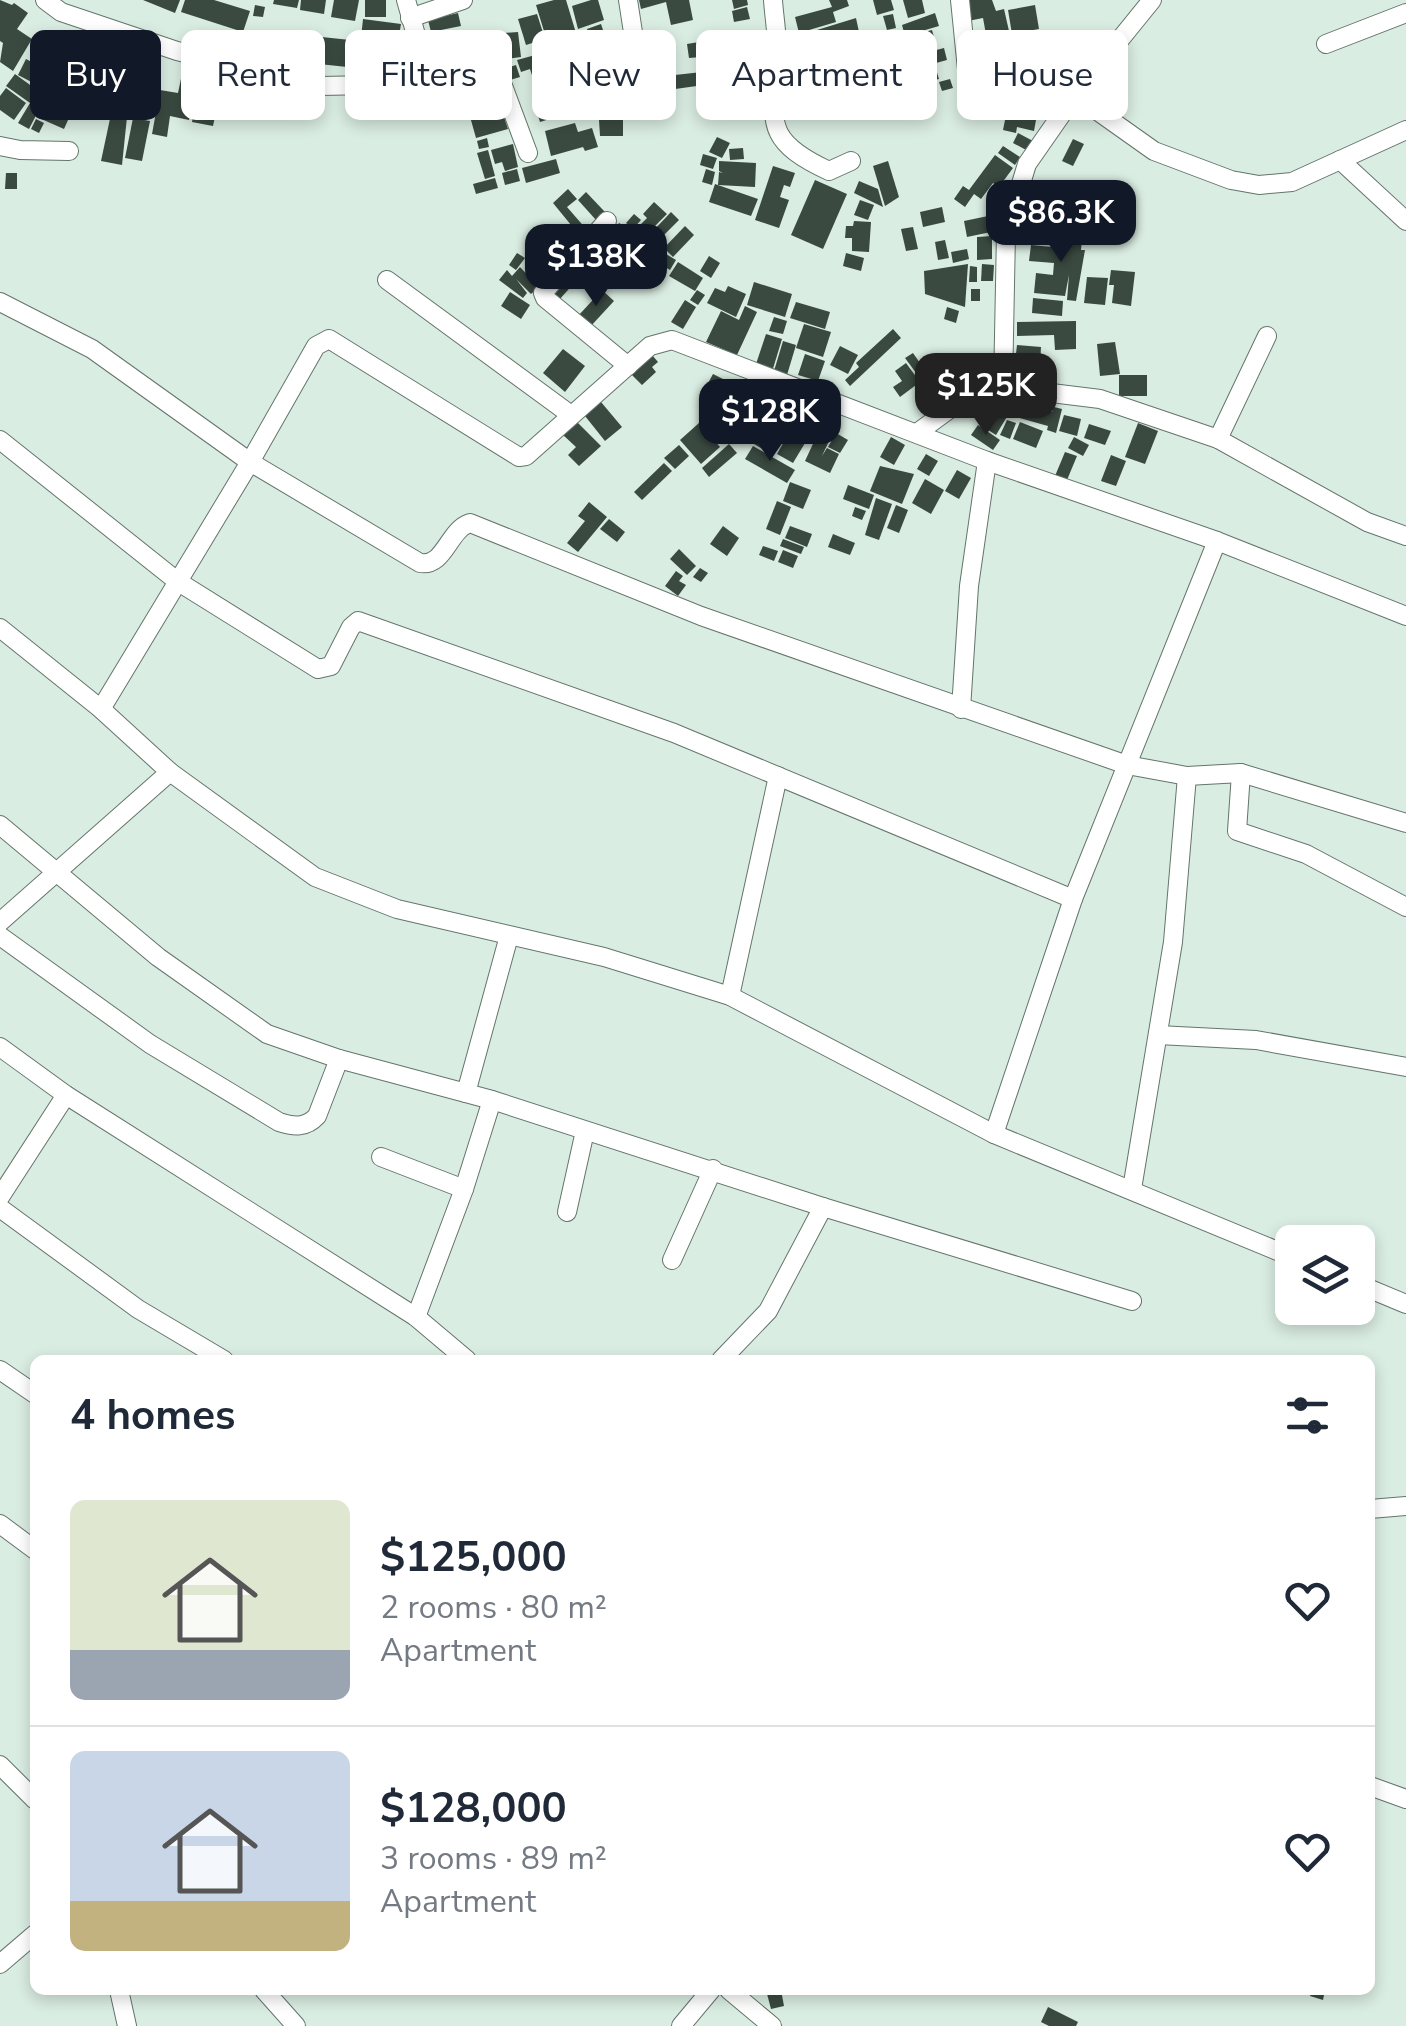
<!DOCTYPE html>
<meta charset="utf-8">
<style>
body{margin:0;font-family:"Nunito Sans",sans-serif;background:#f6f6f7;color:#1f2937;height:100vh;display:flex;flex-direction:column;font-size:38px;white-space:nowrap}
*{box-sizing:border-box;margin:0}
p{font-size:32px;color:#747a83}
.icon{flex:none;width:55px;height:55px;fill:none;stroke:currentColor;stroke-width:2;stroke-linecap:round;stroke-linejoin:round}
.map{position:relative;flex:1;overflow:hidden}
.drawer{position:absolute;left:30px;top:1355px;width:1345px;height:640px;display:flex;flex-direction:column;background:#fff;border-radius:15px;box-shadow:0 5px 15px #0003}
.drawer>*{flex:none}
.guide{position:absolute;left:30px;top:30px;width:1348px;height:90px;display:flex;gap:20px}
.controls{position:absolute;left:1275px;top:1225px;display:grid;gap:20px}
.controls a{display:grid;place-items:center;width:100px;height:100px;border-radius:15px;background:#fff;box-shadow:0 5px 15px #0003;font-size:50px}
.price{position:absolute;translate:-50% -85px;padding:0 22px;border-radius:20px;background:#111827;color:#fff;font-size:32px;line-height:65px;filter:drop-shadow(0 2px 5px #0008)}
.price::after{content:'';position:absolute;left:50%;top:60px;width:30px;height:22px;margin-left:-15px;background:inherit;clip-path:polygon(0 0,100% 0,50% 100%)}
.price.on{background:#222;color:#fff}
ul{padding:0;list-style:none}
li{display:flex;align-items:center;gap:30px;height:250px;padding:0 40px}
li+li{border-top:2px solid #e0e1e3}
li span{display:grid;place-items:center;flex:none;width:280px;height:200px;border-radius:15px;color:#555}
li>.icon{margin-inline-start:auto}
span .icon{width:120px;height:120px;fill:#fffc;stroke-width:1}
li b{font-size:42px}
h2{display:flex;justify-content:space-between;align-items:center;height:120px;padding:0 40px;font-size:42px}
.pill{padding:0 35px;border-radius:15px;background:#fff;box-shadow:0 5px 15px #0003;font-size:35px;line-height:90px}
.pill.on{background:#111827;color:#fff}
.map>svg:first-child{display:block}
.building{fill:#3a4a41}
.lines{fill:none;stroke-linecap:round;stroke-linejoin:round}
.street-casing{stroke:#64756b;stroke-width:20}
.street{stroke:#fff;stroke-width:18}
</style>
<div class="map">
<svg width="1406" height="2026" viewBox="0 0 1406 2026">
<rect width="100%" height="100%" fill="#daede2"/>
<g class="building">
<path d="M0 0 12 5 14 3 28 13 17 29 32 39 13 71 0 62 3 43 0 41Z"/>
<path d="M143 0H180L175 13Z"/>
<path d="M185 0H214L250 11 243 32 181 12Z"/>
<path d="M274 0H299L297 8 273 4Z"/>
<path d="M301 0H326L324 14 300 10Z"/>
<path d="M334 0H359L355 21 331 17Z"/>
<rect x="365" y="0" width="21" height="17"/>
<path d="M554 0H566L576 33 560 37 565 52 556 55 551 39 547 41 536 5Z"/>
<path d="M591 0H598L604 20 578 29 572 6Z"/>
<path d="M639 0H689L693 20 671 25 666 2 641 9Z"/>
<path d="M732 0H747L748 5 734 9Z"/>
<path d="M829 0H847L849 6 833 12 836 22 799 33 795 17 832 7Z"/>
<path d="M873 0H891L894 10 877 15Z"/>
<path d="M903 0H922L925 13 908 18Z"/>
<path d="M967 0H992L996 11 1004 9 1009 31 987 40 983 18 968 21Z"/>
<path d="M255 5 265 7 263 17 253 16Z"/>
<path d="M1035 5 1039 29 1012 34 1008 10Z"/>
<path d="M747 7 750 19 734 22 732 11Z"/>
<path d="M458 13 461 26 431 32 428 20Z"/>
<path d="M935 13 939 26 915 33 916 37 906 40 902 25Z"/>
<path d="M537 14 545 39 526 45 518 19Z"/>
<path d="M893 14 896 28 887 30 883 16Z"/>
<path d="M856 18 859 32 854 34 858 47 825 57 817 30Z"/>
<path d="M363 19 401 24 398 42 361 38Z"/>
<path d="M601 24 604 33 589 38 587 29Z"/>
<path d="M932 30 937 48 923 52 918 34Z"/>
<path d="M265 31 407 46 404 73 262 58Z"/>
<path d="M899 31 902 40 877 47 874 38Z"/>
<path d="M518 32 521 57 506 59 507 64 495 65 493 42 505 40 504 33Z"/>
<path d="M573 35 580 60 557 67 554 58 567 54 563 39Z"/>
<path d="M464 36 468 68 452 70 449 37Z"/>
<path d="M1064 38 1065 54 1031 57 1030 41Z"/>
<path d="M490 41 492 59 471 61 470 43Z"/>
<path d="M699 42 701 57 689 58 687 44Z"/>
<path d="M1005 43 1027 44 1026 72 1004 71Z"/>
<path d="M944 48 947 60 925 66 921 54Z"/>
<path d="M446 53 449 67 439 70 435 55Z"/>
<path d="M539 54 543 66 547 65 555 89 558 88 566 114 540 122 532 96 538 94 530 69 521 72 517 60Z"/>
<path d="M625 54 626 65 611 67 609 56Z"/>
<path d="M126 55 140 62 131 81 116 74Z"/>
<path d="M26 59 57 75 49 91 18 75Z"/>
<path d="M1031 59 1064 62 1062 80 1029 76Z"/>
<path d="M92 61 105 66 98 85 85 80Z"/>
<path d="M516 65 520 77 510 80 506 68Z"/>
<path d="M589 65V72L569 73 568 66Z"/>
<path d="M935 66 939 79 929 81 925 68Z"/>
<path d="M183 69 197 72 189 120 170 116 167 137 152 134 160 90 178 93Z"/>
<path d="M702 72 704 85 668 90 666 76Z"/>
<path d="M1002 73 1019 76 1015 96 998 92Z"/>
<path d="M15 74 37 90 33 95 44 100 29 129 18 123 30 103 6 86Z"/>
<path d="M617 75 618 95H604L603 76Z"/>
<path d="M62 76 74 80 71 89 59 86Z"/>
<path d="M578 77H592V87L579 88Z"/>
<path d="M950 79 953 88 942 91 939 82Z"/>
<path d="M1031 79 1057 82 1056 94 1030 91Z"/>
<path d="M126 81 143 89 136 103 119 95Z"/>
<path d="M492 81 508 129 476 138 469 113 492 107 488 93 483 94 481 84Z"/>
<path d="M574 81 579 94 565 99 560 86Z"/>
<path d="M57 87 86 99 82 109 53 98Z"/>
<path d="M6 88 26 103 14 120 0 110V96Z"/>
<path d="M464 89 468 101 459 104 456 92Z"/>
<path d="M206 90 220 93 213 126 192 122 195 104 203 105Z"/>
<path d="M144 91 159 96 153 110 139 104Z"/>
<path d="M1027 92 1051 98 1048 109 1025 103Z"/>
<path d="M1001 95 1015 98 1011 118 1020 120 1023 106 1038 109 1034 131 1017 127 1016 133 1003 130 1006 115 997 113Z"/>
<path d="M618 97 619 117 602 118V98Z"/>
<path d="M48 98 73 109 64 129 39 118Z"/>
<path d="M111 114 127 117 122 165 101 161Z"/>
<path d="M133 118 150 121 142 161 125 158Z"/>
<path d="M36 119 44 123 39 133 31 129Z"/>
<path d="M623 119V136H600L599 120Z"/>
<path d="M575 123 578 132 592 128 598 147 585 151 583 147 551 156 545 131Z"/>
<path d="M1018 133 1033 141 1028 151 1013 143Z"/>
<path d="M717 137 730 143 722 158 709 152Z"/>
<path d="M487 138 489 147 479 149 477 141Z"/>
<path d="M1073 139 1084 144 1073 166 1062 161Z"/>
<path d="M513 144 518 167 505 171 502 162 495 164 491 150Z"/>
<path d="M1003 146 1020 157 1015 165 998 153Z"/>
<path d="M743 148 744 159 730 160 729 149Z"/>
<path d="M488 150 495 176 485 179 477 153Z"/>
<path d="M703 154 717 158 713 169 700 165Z"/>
<path d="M995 155 1013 168 999 187 993 183 981 199 974 194 965 207 954 199 963 186 969 190Z"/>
<path d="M556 159 560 173 526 183 522 168Z"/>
<path d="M719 161 756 163 755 187 718 185 719 172 723 173 719 171Z"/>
<path d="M888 161 899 197 885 206 873 166Z"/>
<path d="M773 166 795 173 790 187 784 185 780 197 789 200 779 228 755 220Z"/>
<path d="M517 169 520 181 505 185 502 173Z"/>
<path d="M706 169 715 172 712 185 702 182Z"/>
<path d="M6 173H17V189H5Z"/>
<path d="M495 178 498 188 476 194 473 184Z"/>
<path d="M815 180 847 194 823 249 791 235Z"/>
<path d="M859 181 878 189 883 207 854 193Z"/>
<path d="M715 184 758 199 751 216 709 202Z"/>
<path d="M568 189 577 199 567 207 587 230 580 236 553 203Z"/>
<path d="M586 192 605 212 596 220 578 200Z"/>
<path d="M860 200 874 205 868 220 854 215Z"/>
<path d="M654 202 667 214 645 236 637 228 647 218 643 214Z"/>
<path d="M942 207 945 222 923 227 920 212Z"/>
<path d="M1062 207V222L1035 223V208Z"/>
<path d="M671 212 679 220 660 239 652 232Z"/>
<path d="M634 214 641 220 633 229 626 223Z"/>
<path d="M988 216 991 232 967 237 964 221Z"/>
<path d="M854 221 871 222 869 252 852 251V238H845L846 226H853Z"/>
<path d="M619 223 643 237 638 245 614 231Z"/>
<path d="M1065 225 1083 227 1081 250H1085L1076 301 1067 300 1069 275 1065 296 1034 293 1036 273 1053 275 1054 263 1029 261 1031 245 1063 248Z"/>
<path d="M685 226 694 235 673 257 664 248Z"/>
<path d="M913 227 918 249 906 251 901 229Z"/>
<path d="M613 232 629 246 619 257 602 242Z"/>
<path d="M992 236V259L977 260V237Z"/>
<path d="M945 240 949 258 938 260 935 242Z"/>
<path d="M644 241 676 260 670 270 638 250Z"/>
<path d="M551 242 567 260 553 273 537 255Z"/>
<path d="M598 245 621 263 611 274 603 267 599 271 586 260Z"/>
<path d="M967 249 969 259 953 263 951 252Z"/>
<path d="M517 253 525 258 516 270 509 265Z"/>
<path d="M846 253 864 258 861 271 843 266Z"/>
<path d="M709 256 720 263 711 278 700 271Z"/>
<path d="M678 262 703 278 695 291 669 276Z"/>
<path d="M575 264 584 272 559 300 551 293Z"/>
<path d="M623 264 630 270 616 288 608 281Z"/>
<path d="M968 264 965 307 925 294 924 271Z"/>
<path d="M982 264 994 265 993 281H981Z"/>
<path d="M970 266 977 267V282H969Z"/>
<path d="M520 267 539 287 531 294 516 279 527 293 523 298 499 280 507 270 512 276Z"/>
<path d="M1111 270 1135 272 1131 306 1112 303 1114 285H1109Z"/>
<path d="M1087 277 1108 278 1105 305 1084 303Z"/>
<path d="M754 282 792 294 785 317 747 305Z"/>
<path d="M728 286 746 294 736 317 707 303 715 288 725 292Z"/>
<rect x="971" y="289" width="9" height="12"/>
<path d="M602 290 614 301 590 327 578 316Z"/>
<path d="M697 290 705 295 698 305 690 300Z"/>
<path d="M510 292 530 305 521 319 501 306Z"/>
<path d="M1033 298 1063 301 1062 316 1032 313Z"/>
<path d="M685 300 696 307 683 329 671 322Z"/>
<path d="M796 302 830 312 825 329 790 318Z"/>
<path d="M745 306 757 312 737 355 706 342 721 311 739 320Z"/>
<path d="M947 307 959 311 956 323 944 319Z"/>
<path d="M774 317 787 321 783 334 769 331Z"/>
<path d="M1076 321V349L1055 350 1054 335 1017 336V322Z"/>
<path d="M804 324 831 332 823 357 796 348Z"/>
<path d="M893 329 901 338 850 386 845 380 859 367 856 363Z"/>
<path d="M766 334 782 339 772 372 755 367Z"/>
<path d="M783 341 796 345 787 375 774 371Z"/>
<path d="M1115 342 1120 374 1100 376 1097 344Z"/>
<path d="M1017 345 1041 347 1040 365 1015 362Z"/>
<path d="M840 346 858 355 848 374 830 365Z"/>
<path d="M563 349 585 366 565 392 543 373Z"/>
<path d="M913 353 929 376 922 381 905 358Z"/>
<path d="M805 354 825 361 818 381 798 375Z"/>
<path d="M652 355 658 362 652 367 656 372 642 385 632 375Z"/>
<path d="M906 363 920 382 900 397 893 387 902 381 895 371Z"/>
<path d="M713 374 741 388 735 399 707 385Z"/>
<rect x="1119" y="375" width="28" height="21"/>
<path d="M601 402 622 427 605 441 585 416Z"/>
<path d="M1020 403 1052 412 1054 407 1062 409 1056 433 1047 430 1048 426 1016 417Z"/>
<path d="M994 406 1008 415 996 435 982 426Z"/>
<path d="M770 415 789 425 773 455 754 444Z"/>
<path d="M1064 415 1081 419 1077 436 1059 431Z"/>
<path d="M825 418 837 424 822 456 827 448 839 454 830 473 805 461Z"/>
<path d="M1007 420 1016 423 1010 439 1000 435Z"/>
<path d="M576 421 601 446 579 466 568 455 576 447 562 434Z"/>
<path d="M1020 422 1043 431 1036 448 1013 439Z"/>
<path d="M699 423 720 447 701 464 680 440Z"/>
<path d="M1138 423 1158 431 1145 464 1125 457Z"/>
<path d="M794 424 811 433 793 463 777 454Z"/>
<path d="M1089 424 1111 431 1105 445 1084 438Z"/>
<path d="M978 425 1000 440 993 450 971 435Z"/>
<path d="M836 433 848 440 840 453 828 447Z"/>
<path d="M891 437 905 445 894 465 880 457Z"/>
<path d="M1074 437 1089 445 1083 456 1068 448Z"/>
<path d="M729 444 737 453 709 477 702 468Z"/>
<path d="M679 445 689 456 675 469 664 458Z"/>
<path d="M753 446 795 470 787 483 745 459Z"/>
<path d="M1065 452 1077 456 1067 480 1055 476Z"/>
<path d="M926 454 938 461 929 476 917 469Z"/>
<path d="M1111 455 1126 461 1116 486 1101 481Z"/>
<path d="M664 463 672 471 642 500 634 492Z"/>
<path d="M880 466 914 474 902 504 870 491Z"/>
<path d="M957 470 971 478 959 499 945 491Z"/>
<path d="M925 479 944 490 931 514 912 503Z"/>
<path d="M790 482 811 490 803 509 783 501Z"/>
<path d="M848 485 874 495 869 509 843 499Z"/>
<path d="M876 498 892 504 879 540 865 535Z"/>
<path d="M777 501 791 507 780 535 766 529Z"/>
<path d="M589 502 607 517 578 552 567 543 585 521 578 516Z"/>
<path d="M896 505 908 510 899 533 887 528Z"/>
<path d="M855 507 866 511 862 520 852 516Z"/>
<path d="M609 519 625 532 617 542 600 529Z"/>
<path d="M723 526 739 538 727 556 710 544Z"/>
<path d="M790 526 812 534 807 547 785 538Z"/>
<path d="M833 534 855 543 850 555 828 547Z"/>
<path d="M783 539 804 547 801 554 780 546Z"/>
<path d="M763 546 778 551 774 561 759 555Z"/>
<path d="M679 549 696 566 687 575 670 559Z"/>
<path d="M783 550 798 556 793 568 778 562Z"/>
<path d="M700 568 708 573 701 582 693 577Z"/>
<path d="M676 571 683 576 679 581 686 585 678 596 665 586Z"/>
<path d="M766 1990H781L784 2006 771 2009Z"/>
<path d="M1312 1990H1325L1323 2000 1310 1996Z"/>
<path d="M1048 2007 1078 2022 1076 2026H1049L1041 2022Z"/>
</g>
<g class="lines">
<defs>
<g id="street">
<path d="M45 0 61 12 177 51 319 86 430 84 406 0"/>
<path d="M628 0 641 84"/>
<path d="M773 0C774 16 777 32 777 48 777 116 755 137 829 171L851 161"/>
<path d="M960 0 971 109"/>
<path d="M410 18 463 0"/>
<path d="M1326 44 1406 13"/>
<path d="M430 84 489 74 499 75 528 153"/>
<path d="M1075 95 1154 151 1231 180 1259 185 1292 182 1406 130"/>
<path d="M0 146 20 150 69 151"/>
<path d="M1340 160 1406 221"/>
<path d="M607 221 543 293 545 298 628 366"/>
<path d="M387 280 571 415"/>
<path d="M0 302 92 349 250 462 101 709"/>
<path d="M1003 387 1006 233 1027 164 1075 95 1152 0"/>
<path d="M917 433 966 397 1003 387 1100 399 1218 439 1367 522 1406 536"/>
<path d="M1218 439 1267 336"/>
<path d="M0 440 177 581 318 669 331 666 351 627 358 621 674 733 1073 899"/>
<path d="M1406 616 1217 541 987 461 672 340 650 346 526 456 519 457 329 339 316 346 250 462 420 563C445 567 448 530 470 523L701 616 1127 765 1187 776 1241 773 1406 823"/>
<path d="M0 628 101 709 170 772 315 877 397 909 604 957 730 996 994 1134 1292 1257"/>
<path d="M961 709 969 586 987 461"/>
<path d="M1241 773 1237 831 1306 854 1406 907"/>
<path d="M0 825 158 957 267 1034 339 1059 492 1100 823 1207 1132 1301"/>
<path d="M0 922 170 772"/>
<path d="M0 936 150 1044 279 1122C294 1127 306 1128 317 1116L339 1059"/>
<path d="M730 996 778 776"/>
<path d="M1158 1035 1256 1040 1406 1067"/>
<path d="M0 1047 66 1095 416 1317 467 1360"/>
<path d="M466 1093 509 936"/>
<path d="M994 1134 1073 899 1217 541"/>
<path d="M381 1157 464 1189"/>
<path d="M1132 1189 1173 942 1187 776"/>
<path d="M0 1197 66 1095"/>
<path d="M0 1208 138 1309 224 1360"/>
<path d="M567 1212 585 1131"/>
<path d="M672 1260 713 1169"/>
<path d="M1358 1284 1406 1304"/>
<path d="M416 1317 464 1189 492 1100"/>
<path d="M721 1360 768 1311 823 1207"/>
<path d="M0 1370 35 1394"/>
<path d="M1370 1509 1406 1506"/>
<path d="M0 1524 35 1550"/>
<path d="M0 1765 35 1800"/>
<path d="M1370 1786 1406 1799"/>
<path d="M0 1964 35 1934"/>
<path d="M119 1990 127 2026"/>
<path d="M264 1990 296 2026"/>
<path d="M729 1990 772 2026"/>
<path d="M681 2026 711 1990"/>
</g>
</defs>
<use href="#street" class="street-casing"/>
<use href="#street" class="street"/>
</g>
</svg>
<div class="controls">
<a><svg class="icon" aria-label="layers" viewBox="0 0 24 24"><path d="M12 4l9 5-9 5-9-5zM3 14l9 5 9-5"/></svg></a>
</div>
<b class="price" style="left:1061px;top:265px">$86.3K</b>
<b class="price" style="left:596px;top:309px">$138K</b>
<b class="price on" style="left:986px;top:438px">$125K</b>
<b class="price" style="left:770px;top:464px">$128K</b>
<div class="guide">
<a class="pill on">Buy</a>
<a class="pill">Rent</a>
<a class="pill">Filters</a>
<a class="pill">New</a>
<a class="pill">Apartment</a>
<a class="pill">House</a>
</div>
<section class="drawer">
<h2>4 homes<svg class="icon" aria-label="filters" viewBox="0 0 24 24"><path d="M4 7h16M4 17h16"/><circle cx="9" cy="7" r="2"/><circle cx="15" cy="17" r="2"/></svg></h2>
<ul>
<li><span style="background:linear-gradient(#dfe7d0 75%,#9aa5b1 0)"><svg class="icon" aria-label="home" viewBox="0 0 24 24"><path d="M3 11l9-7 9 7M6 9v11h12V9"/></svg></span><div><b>$125,000</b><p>2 rooms · 80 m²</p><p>Apartment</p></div><svg class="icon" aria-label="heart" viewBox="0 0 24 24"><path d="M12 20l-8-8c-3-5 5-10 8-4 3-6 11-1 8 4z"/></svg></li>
<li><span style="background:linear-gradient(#c9d6e8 75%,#c2b280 0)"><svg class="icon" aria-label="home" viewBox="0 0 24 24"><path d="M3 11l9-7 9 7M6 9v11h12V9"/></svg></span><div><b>$128,000</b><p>3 rooms · 89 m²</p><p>Apartment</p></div><svg class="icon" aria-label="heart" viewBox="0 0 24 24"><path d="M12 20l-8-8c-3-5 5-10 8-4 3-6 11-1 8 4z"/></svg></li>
</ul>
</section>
</div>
